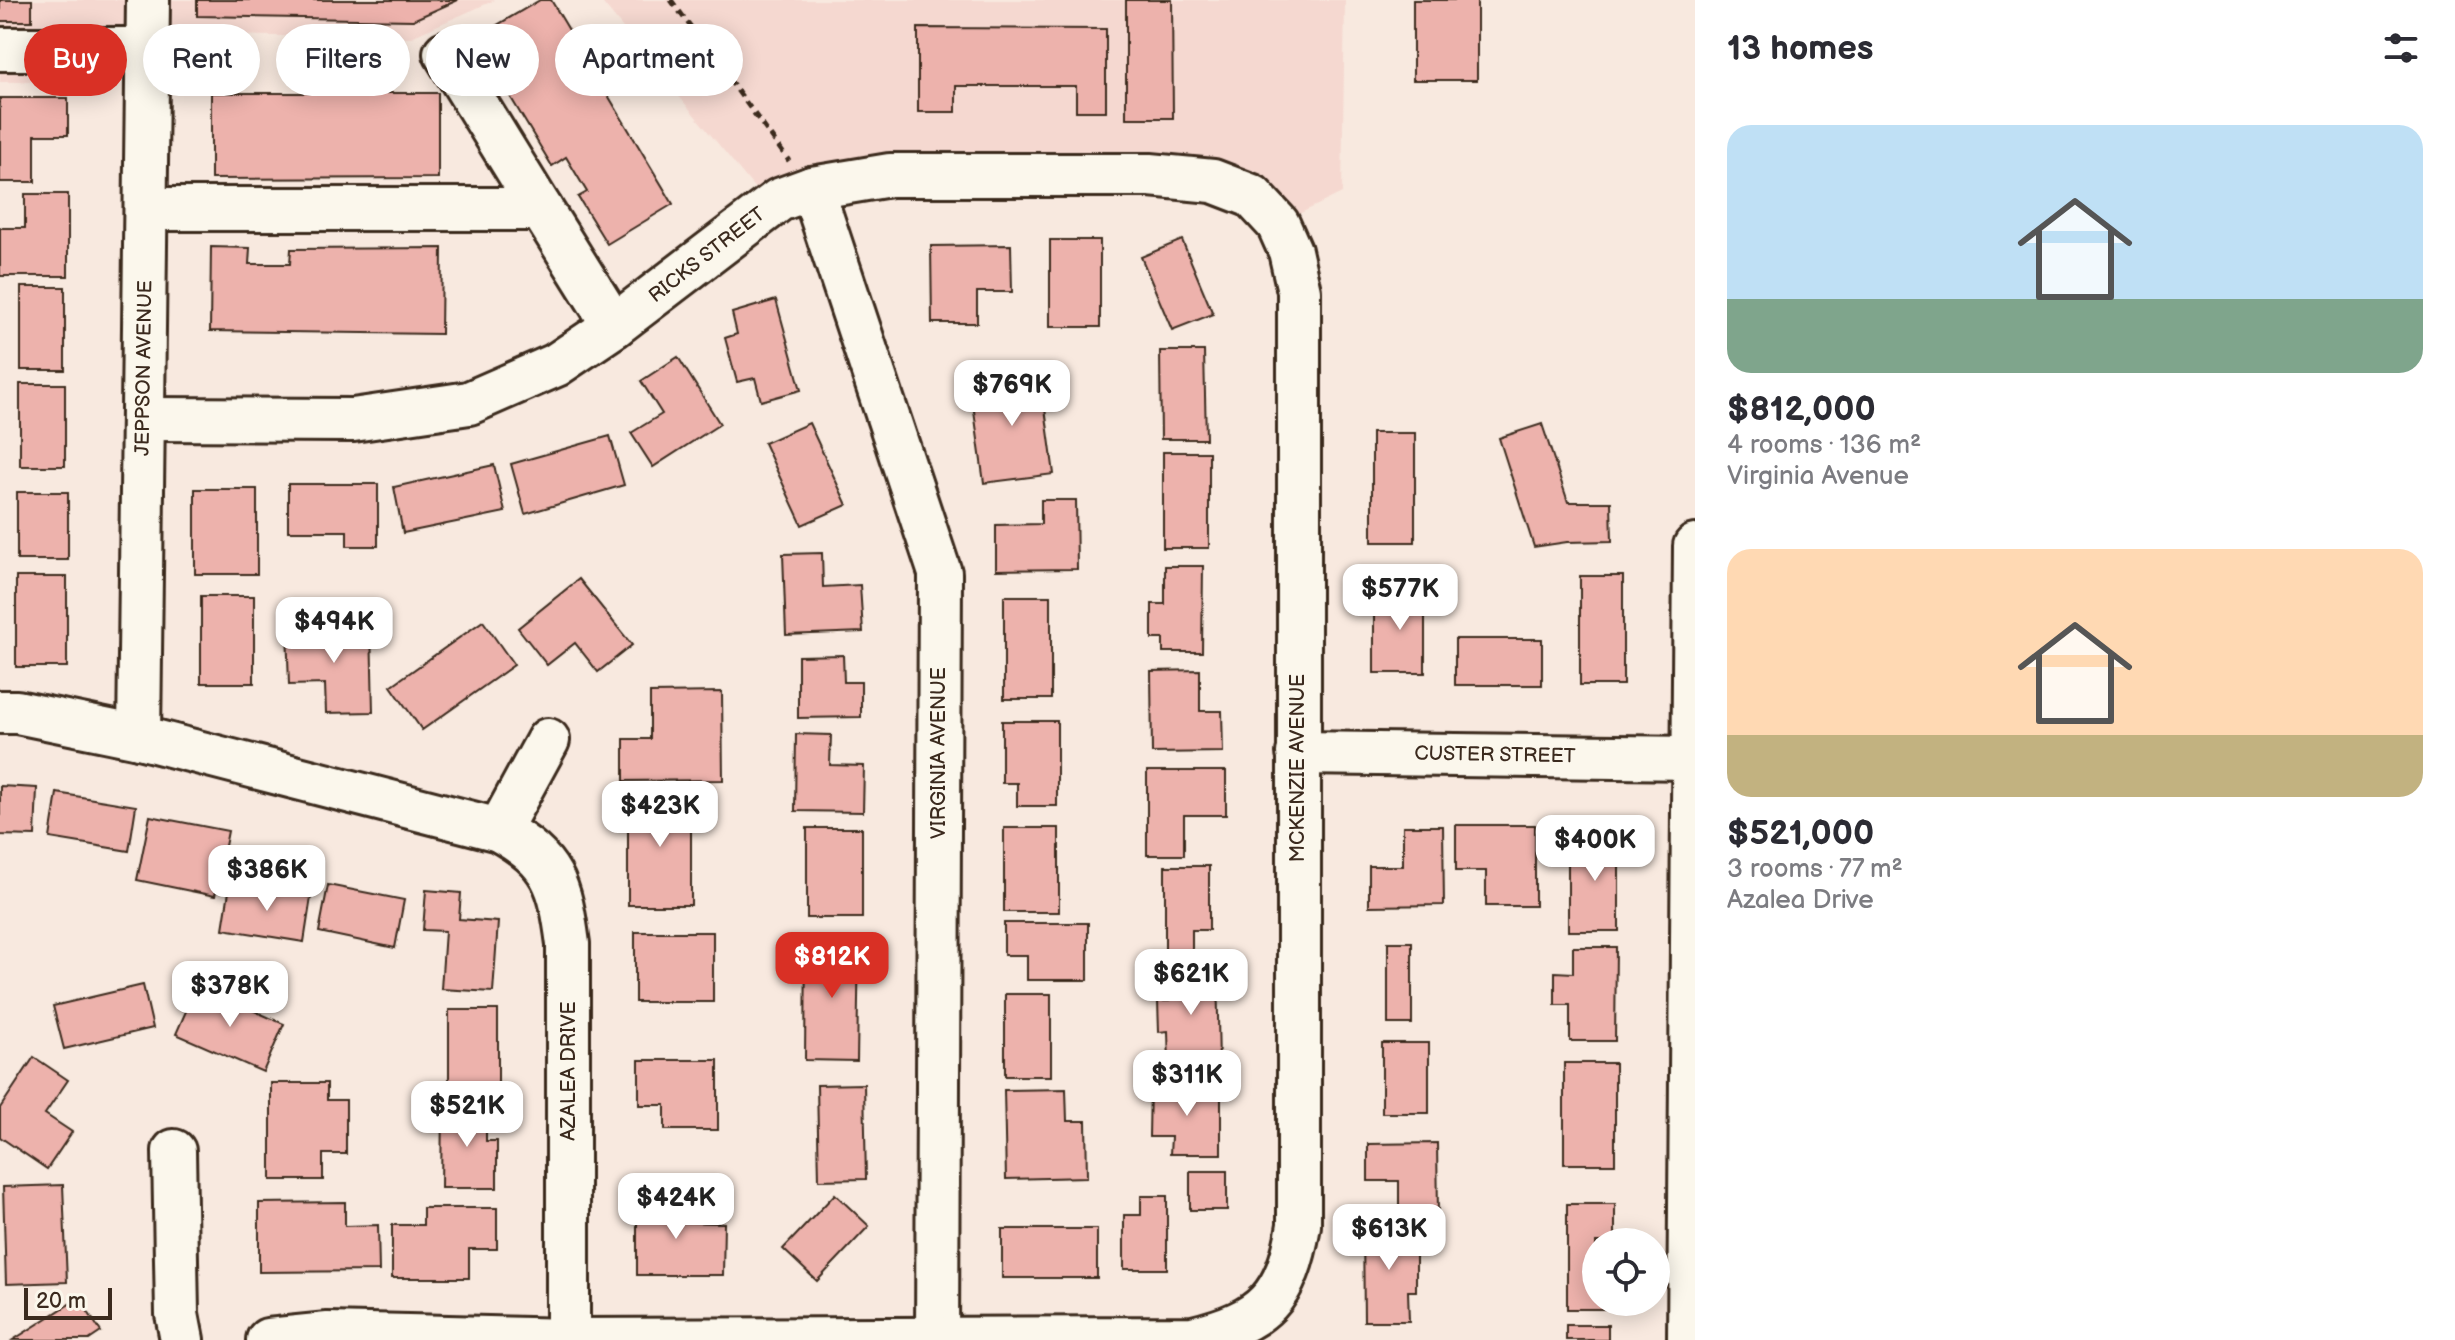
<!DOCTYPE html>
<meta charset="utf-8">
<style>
body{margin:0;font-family:"Balsamiq Sans",sans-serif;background:#f2f2f3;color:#2b2b33;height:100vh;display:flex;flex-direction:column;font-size:30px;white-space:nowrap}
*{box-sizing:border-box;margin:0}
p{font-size:26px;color:#7c7c81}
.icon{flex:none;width:44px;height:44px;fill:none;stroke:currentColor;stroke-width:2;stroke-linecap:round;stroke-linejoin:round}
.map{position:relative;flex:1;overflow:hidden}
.panel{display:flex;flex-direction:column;background:#fff;width:760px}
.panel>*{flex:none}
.guide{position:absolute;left:24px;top:24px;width:760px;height:72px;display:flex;gap:16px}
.buttons{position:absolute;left:1582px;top:1228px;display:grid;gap:16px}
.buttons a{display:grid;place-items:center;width:88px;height:88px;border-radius:50%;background:#fff;box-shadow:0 4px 20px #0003;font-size:40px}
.scale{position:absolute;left:24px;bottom:20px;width:88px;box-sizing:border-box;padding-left:8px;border:4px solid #3b2a1e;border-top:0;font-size:22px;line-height:28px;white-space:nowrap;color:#3b2a1e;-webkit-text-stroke:6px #fbf7ec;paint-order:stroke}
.price{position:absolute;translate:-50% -68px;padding:0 18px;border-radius:16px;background:#fff;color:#222;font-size:26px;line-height:52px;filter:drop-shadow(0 2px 4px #0008)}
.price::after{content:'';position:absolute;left:50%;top:48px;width:24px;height:18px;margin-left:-12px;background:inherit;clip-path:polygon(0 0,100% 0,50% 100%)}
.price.current{background:#d93025;color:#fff}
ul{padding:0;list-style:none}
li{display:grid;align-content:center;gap:16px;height:424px;padding:0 32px}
li span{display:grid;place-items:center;height:248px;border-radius:24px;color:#555}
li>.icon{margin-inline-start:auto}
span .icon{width:144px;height:144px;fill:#fffc;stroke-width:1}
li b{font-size:34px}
h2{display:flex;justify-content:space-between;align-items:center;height:96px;padding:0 32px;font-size:34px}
.tag{padding:0 28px;border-radius:36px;background:#fff;box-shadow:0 4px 20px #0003;font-size:28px;line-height:72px}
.tag.current{background:#d93025;color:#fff}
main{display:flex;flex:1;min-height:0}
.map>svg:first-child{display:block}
.built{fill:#f5d8d0}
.building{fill:#edb2ac;stroke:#3b2a1e;stroke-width:2}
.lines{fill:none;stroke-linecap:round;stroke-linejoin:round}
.minor-casing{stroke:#3b2a1e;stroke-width:48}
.path{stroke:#3b2a1e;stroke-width:5;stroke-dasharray:8 6;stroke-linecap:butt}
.minor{stroke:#fbf7ec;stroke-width:42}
.labels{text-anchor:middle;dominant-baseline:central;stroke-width:7;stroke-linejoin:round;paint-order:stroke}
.street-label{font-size:20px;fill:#3b2a1e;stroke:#fbf7ec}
</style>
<main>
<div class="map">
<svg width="1695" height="1340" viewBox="0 0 1695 1340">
<rect width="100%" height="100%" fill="#f8e9df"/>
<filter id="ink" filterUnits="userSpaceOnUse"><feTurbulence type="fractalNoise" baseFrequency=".0125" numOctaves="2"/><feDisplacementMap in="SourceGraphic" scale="16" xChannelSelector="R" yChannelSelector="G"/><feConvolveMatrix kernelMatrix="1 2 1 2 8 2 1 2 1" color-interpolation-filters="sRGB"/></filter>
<g filter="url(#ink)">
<g class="built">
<path d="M0 0H495L409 38 148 34 147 81 0 82Z"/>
<path d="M600 0H1345L1342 193 1278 224 1252 196 890 175 770 207Z"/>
</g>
<g class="building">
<rect x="0" y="0" width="32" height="21"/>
<path d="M197 0H458L413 20 197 16Z"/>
<path d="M540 0H551L673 204 607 244 578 197 587 192 566 157 552 166 475 38Z"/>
<path d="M1126 0H1172L1173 118H1126Z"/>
<rect x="1413" y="0" width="64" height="80"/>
<path d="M918 28 1106 29V111H1076V86H956V112H918Z"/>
<path d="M211 93H438V178L211 179Z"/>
<path d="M0 98H68V135H35V182H0Z"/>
<path d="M25 194H68V276H0V228H25Z"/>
<rect x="1050" y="240" width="50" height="87"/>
<path d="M1182 240 1213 314 1172 330 1141 257Z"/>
<path d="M1011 245 1012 292H977V323H932L931 246Z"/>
<path d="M211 247 250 248 249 264H290L291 249 442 248 441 334 210 331Z"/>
<rect x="21" y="287" width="44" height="83"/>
<path d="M776 300 801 390 761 401 755 378 737 382 725 338 737 334 732 313Z"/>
<path d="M1160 351H1204L1206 439H1161Z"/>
<path d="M678 357 720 424 653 467 631 433 662 414 641 381Z"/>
<path d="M1040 372 1054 474 984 483 970 382Z"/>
<rect x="20" y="384" width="45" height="82"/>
<path d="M809 423 847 505 802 525 764 443Z"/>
<path d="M1542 424 1568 502H1611L1612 541 1567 542 1534 547 1499 438Z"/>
<rect x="1372" y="433" width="43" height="109"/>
<path d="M610 436 624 485 525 514 511 464Z"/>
<rect x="1163" y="452" width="46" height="96"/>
<path d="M494 465 505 512 403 533 394 487Z"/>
<path d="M288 484H378V546H347V531H288Z"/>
<rect x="195" y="489" width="62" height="85"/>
<rect x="17" y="492" width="51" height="68"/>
<path d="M1041 500H1076L1077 569 996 570V525L1041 524Z"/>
<path d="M822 553 823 587 860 585 863 632 786 635 783 554Z"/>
<path d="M1165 566H1203L1202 652H1163V639H1152V604H1165Z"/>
<rect x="1580" y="576" width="43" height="109"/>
<rect x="16" y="577" width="51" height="90"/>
<path d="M579 579 632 645 598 672 575 643 547 665 518 628Z"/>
<rect x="1374" y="590" width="51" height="83"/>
<rect x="201" y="596" width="53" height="87"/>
<rect x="1004" y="596" width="47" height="103"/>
<path d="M483 621 514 665 422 730 391 686Z"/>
<path d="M371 626 373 712 326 713 325 684 289 685 287 629Z"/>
<rect x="1455" y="639" width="87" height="46"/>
<path d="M843 655 844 682H861V717L798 718V656Z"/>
<path d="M1200 670V711H1222L1223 752 1152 753 1151 671Z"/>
<path d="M722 692 723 780 624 781V739H650V693Z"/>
<path d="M1002 721H1057V806H1017V783H1002Z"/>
<path d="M796 734 831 735 830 765 864 766 863 812 795 811Z"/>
<path d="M1147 771H1226V815H1184V855H1147Z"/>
<path d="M0 786 37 788 35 836 0 835Z"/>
<path d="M57 793 136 806 129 851 50 838Z"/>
<rect x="628" y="793" width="63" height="112"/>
<path d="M150 816 228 831 215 896 137 880Z"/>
<path d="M1456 825H1535V906H1486V871H1456Z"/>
<path d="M1403 826H1443L1444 905 1369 906V866H1403Z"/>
<rect x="807" y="828" width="55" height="90"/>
<rect x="1004" y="828" width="55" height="84"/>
<path d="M1577 831H1619V931H1568V858H1577Z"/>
<path d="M1165 866H1209V930H1192V955H1165Z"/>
<path d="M230 885 311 897 304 942 223 929Z"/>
<path d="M328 885 404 900 395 948 319 932Z"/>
<path d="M426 890 461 893 459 919 498 922 493 992 441 989 445 931 423 930Z"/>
<path d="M1004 923H1088V980H1027V955H1004Z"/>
<rect x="635" y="932" width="78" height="70"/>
<path d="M806 939H859L857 1061 805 1060Z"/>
<rect x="1388" y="942" width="24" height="82"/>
<path d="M1573 947H1616L1615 1041H1570V1005H1555V972L1573 973Z"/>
<path d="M1217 969 1219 1064 1169 1065 1168 1031 1159 1032 1158 1001H1169L1168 970Z"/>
<path d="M143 985 153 1028 64 1049 53 1006Z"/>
<path d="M197 986 284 1024 263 1072 176 1034Z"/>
<rect x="1005" y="994" width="46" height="82"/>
<rect x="449" y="1010" width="49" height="81"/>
<rect x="1382" y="1043" width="47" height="70"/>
<path d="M34 1057 68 1080 45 1114 72 1132 47 1169 0 1137V1108Z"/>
<path d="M639 1060H718V1130H665V1105H639Z"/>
<rect x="1564" y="1063" width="51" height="101"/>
<path d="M271 1083H327V1100H346V1154H323V1180H271Z"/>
<path d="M864 1084 866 1179 819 1180 817 1085Z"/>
<path d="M1150 1086 1221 1087V1154H1170L1171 1137H1149Z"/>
<path d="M1066 1089 1067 1121H1086L1087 1177 1006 1179 1004 1090Z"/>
<path d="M442 1105H486V1141H497V1188H441Z"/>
<path d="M1437 1143 1438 1214H1399V1181H1368V1144Z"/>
<rect x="1190" y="1171" width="37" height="39"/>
<path d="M63 1185 67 1282 6 1284 3 1187Z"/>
<path d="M637 1194H677V1222L724 1223 723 1275H637Z"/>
<path d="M835 1194 869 1226 817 1281 783 1249Z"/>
<path d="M1141 1196H1167V1269H1124V1215H1141Z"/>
<path d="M345 1202V1226L378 1225 379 1271 259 1272V1203Z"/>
<path d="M1567 1204H1615V1242H1596V1302H1615V1309H1567Z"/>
<path d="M423 1208H497V1249H469V1278H392V1225H423Z"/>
<path d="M1416 1225V1291H1408L1409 1321H1364L1363 1226Z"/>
<rect x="1002" y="1229" width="95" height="49"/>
<path d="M79 1298 101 1332 89 1340H13Z"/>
<rect x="1566" y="1325" width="42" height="15"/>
</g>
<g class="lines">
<defs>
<g id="minor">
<path d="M0 49H148"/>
<path d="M445 53 541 209"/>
<path d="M812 188 940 573 937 1340"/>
<path d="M146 209H541L614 326"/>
<path d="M143 419 353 420 469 403 556 365 614 326 779 200 812 188 890 175H1150L1213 181 1252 196 1278 224 1290 251 1299 291V1225C1287 1298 1264 1321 1193 1338L568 1340 328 1334 268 1340"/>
<path d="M0 712H17L139 737 499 830C554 861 560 884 568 944V1340"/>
<path d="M139 737 148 0"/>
<path d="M1298 753 1695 758"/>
<path d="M499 830 548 740"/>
<path d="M174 1151 177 1314 182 1340"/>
<path d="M1689 1340 1695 546"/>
</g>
</defs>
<use href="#minor" class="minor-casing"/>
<path class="path" d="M671 0 789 161"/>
<use href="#minor" class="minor"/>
</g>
</g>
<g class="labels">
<g class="street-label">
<text transform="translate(707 255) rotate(-38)">RICKS STREET</text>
<text transform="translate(144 368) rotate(-89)">JEPPSON AVENUE</text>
<text transform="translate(939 753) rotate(-90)">VIRGINIA AVENUE</text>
<text transform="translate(1495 755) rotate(1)">CUSTER STREET</text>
<text transform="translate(1298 768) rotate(-90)">MCKENZIE AVENUE</text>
<text transform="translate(569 1071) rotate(-90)">AZALEA DRIVE</text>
</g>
</g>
</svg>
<div class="buttons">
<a><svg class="icon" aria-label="locate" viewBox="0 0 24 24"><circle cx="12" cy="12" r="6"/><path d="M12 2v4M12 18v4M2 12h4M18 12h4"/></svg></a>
</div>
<div class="scale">20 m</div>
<b class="price" style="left:1012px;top:428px">$769K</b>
<b class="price" style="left:1400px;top:632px">$577K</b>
<b class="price" style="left:334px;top:665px">$494K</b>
<b class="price" style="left:660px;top:849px">$423K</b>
<b class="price" style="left:1595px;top:883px">$400K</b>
<b class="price" style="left:267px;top:913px">$386K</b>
<b class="price current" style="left:832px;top:1000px">$812K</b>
<b class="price" style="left:1191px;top:1017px">$621K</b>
<b class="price" style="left:230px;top:1029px">$378K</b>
<b class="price" style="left:1187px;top:1118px">$311K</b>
<b class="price" style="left:467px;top:1149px">$521K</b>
<b class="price" style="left:676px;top:1241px">$424K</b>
<b class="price" style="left:1389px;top:1272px">$613K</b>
<div class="guide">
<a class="tag current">Buy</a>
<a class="tag">Rent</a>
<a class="tag">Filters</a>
<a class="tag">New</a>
<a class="tag">Apartment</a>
</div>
</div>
<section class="panel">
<h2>13 homes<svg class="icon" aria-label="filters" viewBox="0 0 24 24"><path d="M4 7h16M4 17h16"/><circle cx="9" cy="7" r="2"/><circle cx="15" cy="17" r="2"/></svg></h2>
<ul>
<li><span style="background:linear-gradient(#bfe0f5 70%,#7fa58c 0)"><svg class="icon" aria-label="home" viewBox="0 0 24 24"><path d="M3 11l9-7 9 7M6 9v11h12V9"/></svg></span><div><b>$812,000</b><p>4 rooms · 136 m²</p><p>Virginia Avenue</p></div></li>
<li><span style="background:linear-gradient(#ffd9b3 75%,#c2b280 0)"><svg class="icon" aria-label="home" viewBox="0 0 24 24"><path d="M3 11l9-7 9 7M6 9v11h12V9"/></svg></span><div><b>$521,000</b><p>3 rooms · 77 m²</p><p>Azalea Drive</p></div></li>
</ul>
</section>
</main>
